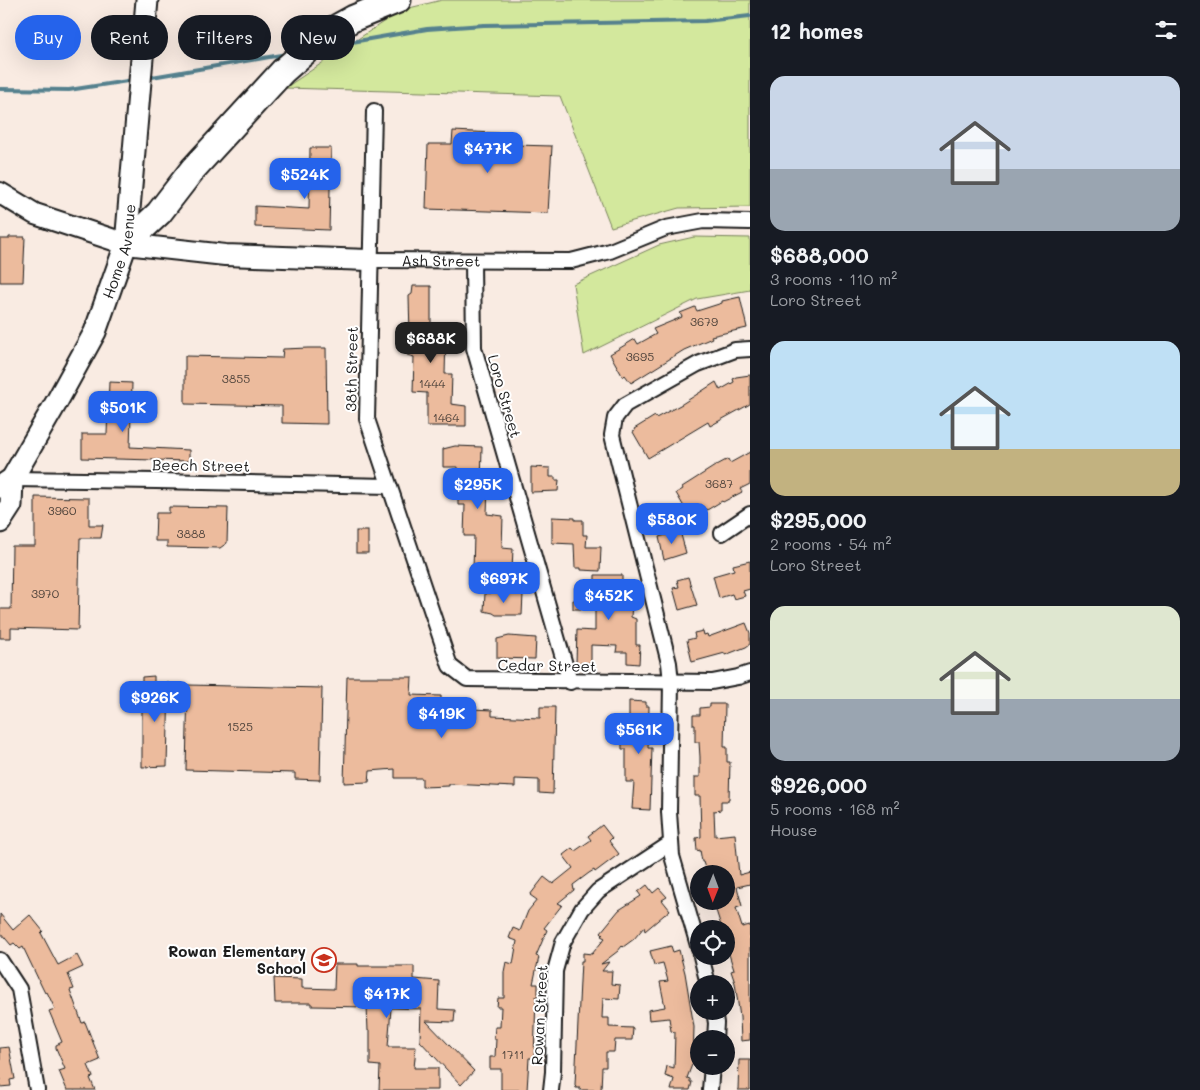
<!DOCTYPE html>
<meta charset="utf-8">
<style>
body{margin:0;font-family:Mali,sans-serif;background:#20242c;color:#f1f3f6;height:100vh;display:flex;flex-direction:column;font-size:19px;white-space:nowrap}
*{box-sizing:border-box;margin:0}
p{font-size:16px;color:#9ea1a6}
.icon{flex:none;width:28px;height:28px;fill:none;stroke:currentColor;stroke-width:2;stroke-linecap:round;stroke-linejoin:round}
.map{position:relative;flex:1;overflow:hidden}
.panel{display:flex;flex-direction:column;background:#171b24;width:450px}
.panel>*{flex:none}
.top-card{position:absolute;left:15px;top:15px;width:475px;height:45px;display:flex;gap:10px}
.needle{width:32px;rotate:181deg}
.fabs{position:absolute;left:690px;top:865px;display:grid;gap:10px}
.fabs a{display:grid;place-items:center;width:45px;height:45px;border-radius:50%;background:#171b24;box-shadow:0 5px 20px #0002;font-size:25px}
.price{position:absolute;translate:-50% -42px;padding:0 11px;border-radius:10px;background:#2563eb;color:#fff;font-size:16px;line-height:32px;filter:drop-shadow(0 1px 2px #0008)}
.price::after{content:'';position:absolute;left:50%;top:30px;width:15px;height:11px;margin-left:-8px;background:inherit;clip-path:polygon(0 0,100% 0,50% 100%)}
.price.current{background:#222;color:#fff}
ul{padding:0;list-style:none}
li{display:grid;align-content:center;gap:10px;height:265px;padding:0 20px}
li span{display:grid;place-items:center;height:155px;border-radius:15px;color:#555}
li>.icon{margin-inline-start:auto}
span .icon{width:90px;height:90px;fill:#fffc;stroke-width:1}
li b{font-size:21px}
h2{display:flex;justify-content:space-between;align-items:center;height:60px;padding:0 20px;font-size:21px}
.pill{padding:0 18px;border-radius:22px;background:#171b24;box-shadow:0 5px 20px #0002;font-size:18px;line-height:45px}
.pill.current{background:#2563eb;color:#fff}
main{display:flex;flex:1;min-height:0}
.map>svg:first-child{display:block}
.green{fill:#d3e89d;stroke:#78825c}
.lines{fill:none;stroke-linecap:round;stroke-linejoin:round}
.stream{stroke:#54818e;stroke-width:4}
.building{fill:#ecbb9d;stroke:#1c1c1c}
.street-casing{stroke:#1c1c1c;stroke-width:18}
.secondary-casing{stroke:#1c1c1c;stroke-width:24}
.primary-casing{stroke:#1c1c1c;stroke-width:25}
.highway-casing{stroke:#1c1c1c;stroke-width:29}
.street{stroke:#fff;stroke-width:14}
.secondary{stroke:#fff;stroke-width:20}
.primary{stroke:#fff;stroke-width:21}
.highway{stroke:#fff;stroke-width:25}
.labels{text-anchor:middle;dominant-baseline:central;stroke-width:4;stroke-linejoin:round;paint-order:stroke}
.number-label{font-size:12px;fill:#50443c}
.street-label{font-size:15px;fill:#1c1c1c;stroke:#fff}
.poi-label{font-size:15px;font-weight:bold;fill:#1c1c1c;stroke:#fff;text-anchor:end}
</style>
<main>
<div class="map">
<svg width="750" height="1090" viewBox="0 0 750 1090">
<rect width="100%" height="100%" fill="#f9ebe2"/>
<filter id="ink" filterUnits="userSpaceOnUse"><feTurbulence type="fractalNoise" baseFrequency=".02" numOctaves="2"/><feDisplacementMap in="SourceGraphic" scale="10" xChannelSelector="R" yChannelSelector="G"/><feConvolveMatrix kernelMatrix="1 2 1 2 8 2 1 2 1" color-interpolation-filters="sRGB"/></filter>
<g filter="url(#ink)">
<g class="green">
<path d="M442 0H750V207L679 208 611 227 560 96 285 88 401 10Z"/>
<path d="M694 237 750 238V290L697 299 584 355 573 284 659 245Z"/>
</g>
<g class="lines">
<g class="stream">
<path d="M329 46 427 29 484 25 705 21 750 16"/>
<path d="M146 78 287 54"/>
<path d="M0 89 69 90 134 80"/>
</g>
</g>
<g class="building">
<path d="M453 131 515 134V145L552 146 548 213 426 209 428 144H452Z"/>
<path d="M310 148H331L329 230 255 227V206L309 209Z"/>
<path d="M9 237H25L23 282H0V239H9Z"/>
<path d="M413 286H431V337H446L445 374H452L451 404 466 406V426H427V393L413 392 414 357 407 355 408 336H410L409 296 412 294Z"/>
<path d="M740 297 747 328 711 336 712 338 684 350 631 383 625 375 623 377 610 354 635 339 638 344 656 334 653 329 682 317 680 313 695 307 697 311 722 303V301Z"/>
<path d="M308 348H326L327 424 282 423V406L185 404V356L282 358 283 349Z"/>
<path d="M750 375V404L710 426 708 422 648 458 633 432 635 431 634 429 655 416 656 418 682 404 716 382 720 390 734 382 733 379 736 377Z"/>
<path d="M109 382 132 383 130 447 189 450V461L82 458V434H107Z"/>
<path d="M455 446 482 447 481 485H488L487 514 503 516 502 548 513 549 512 570 473 569 474 536H464L465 505H458V467H443V449Z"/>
<path d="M750 452V484L740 489 742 492 723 502 722 501 707 510 706 509 691 519 676 493 683 489 682 487 715 466 728 459 730 463Z"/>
<path d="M531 467 550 468V477H555V480H559L558 491 531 492Z"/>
<path d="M35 497 89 498V525H103L101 538H80L78 630 11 628V638H0V609H11L12 546H35Z"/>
<path d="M169 507 228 508 227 543 220 548 167 547V541H155L156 513H169Z"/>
<path d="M552 517 575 518V520H583V535H587L586 547H601L600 571 581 570V568H575L574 544 552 543Z"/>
<rect x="356" y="531" width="12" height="22"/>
<path d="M680 531 686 553 664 560 659 537Z"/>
<path d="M750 561V589L743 591 745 596 734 599 732 594 719 598 713 576 734 570 733 565Z"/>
<path d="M595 575H622V590H626L625 601 632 603 631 617 636 619V645H640L639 664 627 663V652H616L617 646 591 645V663H576L577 630 595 631V609H573V600H595Z"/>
<path d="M688 577 697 605 679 610 673 588 679 587 677 580Z"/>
<path d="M485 593 523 594 522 615H496L493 613 484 611Z"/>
<path d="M746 623 750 633V644L746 647 725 655V653L692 662 687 640 695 638 694 633 703 631 704 635 707 634 708 637Z"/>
<path d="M509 636 536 638 535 659 497 658V639Z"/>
<path d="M154 676V683H169L167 766 142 767V677Z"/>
<path d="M347 677H412L411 695 441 696V703L452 704V708L492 710V716L540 718V707H555L553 794 539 793V780L515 779V787L449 784V786L422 787V778H395V769L370 771 369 782 344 783Z"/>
<path d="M188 685 322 688 320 780 295 779V773L186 770Z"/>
<path d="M629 701 646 702V706H649L648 748H652L650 810 632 809 634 782H626V749H622V738H629Z"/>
<path d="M710 704H725L724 747H727V762H730L729 799H728V801H721V810L714 811 715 836 735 834 739 875 750 872V884L737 887 742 906 736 908 742 927 750 925V1040L741 1041 740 1017 735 983 731 971 734 970 728 951H726V929H722L713 901H726V874H707L703 862H702L700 850 697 851 696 838 701 837 700 796H695V777H700V757L699 742H695V725H693V715H700V708L710 707Z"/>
<path d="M602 825 612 838 609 841 619 854 595 872 594 870 589 873 573 885 574 890 558 903 562 905 544 928 547 930 536 956 539 957 533 984H538V996H536L534 1058H529L527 1090H501V1069H490V1057H495L496 1039H494L495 1027H500L501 1007H497L498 998H504V972L506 962 513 964 517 941 509 938 513 928 520 931 528 911 537 900 530 895 544 877 553 884 573 868 563 855 572 848 575 851 591 840 588 836Z"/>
<path d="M647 885 653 893 659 888 667 897 662 900 670 910 645 931 644 927 634 939 623 947 622 946 618 951 601 964 609 962 602 971H612L611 984 620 985 619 999 603 998 602 1018H609V1027L633 1028 632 1040H615L614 1052H606V1067H602L601 1090H580V1088H576L575 1085 581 961H583V953L592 954 605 938 601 936 603 934 601 932 619 910 641 896 638 892Z"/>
<path d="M0 914 13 930 30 915 43 931 41 933 58 965 77 955 83 967 68 974 74 989 70 990 82 1023 85 1022 100 1060 88 1065 93 1077 90 1078 95 1090H67L59 1071 65 1069 56 1048V1045L62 1042 49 1011 55 1009 47 992 45 993 42 987 23 947 20 949 14 943 11 945 0 932Z"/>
<path d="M671 946 673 952 679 950 685 973 694 1027 693 1062 687 1078 690 1079V1082H692L690 1090H671L674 1079 665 1076 667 1066 674 1068 675 1032 671 1031 669 1018 649 1020 648 1010 665 1007 660 982 668 981 663 963 654 965 650 951Z"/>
<path d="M335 964H358V966H414V979L439 981 438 1009 455 1010 454 1022 426 1021 474 1071 461 1085 420 1041 421 1009 391 1008 388 1047H416L414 1068H438V1090H379L380 1066 370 1065V1031H368L367 1007 312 1006V1003H275L274 978 302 979V988L334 989Z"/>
<path d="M9 1047 15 1079 10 1080 11 1086 0 1087V1048Z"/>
<path d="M739 1060H750V1090H738Z"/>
</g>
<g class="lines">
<defs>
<g id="street">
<path d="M374 111 367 419 450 666 467 679 712 682 738 677 750 673"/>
<path id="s1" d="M369 260 571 261 610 251 666 228 703 221 750 222"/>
<path d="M473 261 474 348 570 682"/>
<path d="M12 479 156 481 389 486"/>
<path d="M722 533 750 514"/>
<path d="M699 949 672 856 669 812 671 682 669 663 612 435 615 418 625 405 698 364 735 350 750 349"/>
<path d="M701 956 708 984"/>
<path d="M0 960 19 989 37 1090"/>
<path d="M714 1011 716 1023 715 1039"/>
<path d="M551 1090 553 1072 555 971 563 942 582 909 598 891 671 843"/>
<path d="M710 1090 712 1066"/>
</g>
<path id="secondary" d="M0 193 35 214 126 244 225 255 369 260"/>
<g id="primary">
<path id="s2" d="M0 487 12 479 56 403 95 332 126 244 147 0"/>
<path d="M0 522 11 505 12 479"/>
</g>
<path id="highway" d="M126 244 159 213 193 169 283 71 314 44 334 29 354 18 398 0"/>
</defs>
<use href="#street" class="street-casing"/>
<use href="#secondary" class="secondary-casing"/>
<use href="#primary" class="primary-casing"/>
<use href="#highway" class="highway-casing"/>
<use href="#street" class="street"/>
<use href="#secondary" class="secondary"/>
<use href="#primary" class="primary"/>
<use href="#highway" class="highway"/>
</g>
</g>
<defs>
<symbol id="school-ring" viewBox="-11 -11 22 22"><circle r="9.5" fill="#fff" stroke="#c8321e" stroke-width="1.5"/><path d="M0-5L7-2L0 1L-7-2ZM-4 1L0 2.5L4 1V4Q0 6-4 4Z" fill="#c8321e"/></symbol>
</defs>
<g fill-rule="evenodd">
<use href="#school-ring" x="310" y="946" width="28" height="28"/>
</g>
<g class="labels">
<g class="number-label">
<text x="704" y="321">3679</text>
<text x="640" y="356">3695</text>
<text x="236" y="378">3855</text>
<text x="432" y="383">1444</text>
<text x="446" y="417">1464</text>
<text x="719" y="483">3687</text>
<text x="62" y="510">3960</text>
<text x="191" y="533">3888</text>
<text x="45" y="593">3970</text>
<text x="240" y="726">1525</text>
<text x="513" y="1054">1711</text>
</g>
<g class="street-label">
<text stroke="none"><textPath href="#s2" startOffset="268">Home Avenue</textPath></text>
<text stroke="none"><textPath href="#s1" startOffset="72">Ash Street</textPath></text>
<text transform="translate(351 369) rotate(-89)">38th Street</text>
<text transform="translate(505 396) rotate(74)">Loro Street</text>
<text transform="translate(201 465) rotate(1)">Beech Street</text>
<text transform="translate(547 665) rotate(1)">Cedar Street</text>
<text transform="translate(539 1015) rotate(-87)">Rowan Street</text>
</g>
<g class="poi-label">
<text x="306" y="951">Rowan Elementary<tspan x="306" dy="17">School</tspan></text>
</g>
</g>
</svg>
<div class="fabs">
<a><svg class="needle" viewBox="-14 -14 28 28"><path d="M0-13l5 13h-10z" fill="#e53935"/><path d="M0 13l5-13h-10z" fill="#9ea1a6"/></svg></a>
<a><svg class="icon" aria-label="locate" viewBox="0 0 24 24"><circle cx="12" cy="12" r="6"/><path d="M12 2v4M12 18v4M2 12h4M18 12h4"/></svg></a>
<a>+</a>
<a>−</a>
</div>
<b class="price" style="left:488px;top:174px">$477K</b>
<b class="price" style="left:305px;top:200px">$524K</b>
<b class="price current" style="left:431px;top:364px">$688K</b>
<b class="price" style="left:123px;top:433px">$501K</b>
<b class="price" style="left:478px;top:510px">$295K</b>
<b class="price" style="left:672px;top:545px">$580K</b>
<b class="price" style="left:504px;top:604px">$697K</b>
<b class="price" style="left:609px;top:621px">$452K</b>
<b class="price" style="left:155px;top:723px">$926K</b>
<b class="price" style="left:442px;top:739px">$419K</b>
<b class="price" style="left:639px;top:755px">$561K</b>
<b class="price" style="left:387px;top:1019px">$417K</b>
<div class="top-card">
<a class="pill current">Buy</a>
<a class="pill">Rent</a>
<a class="pill">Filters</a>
<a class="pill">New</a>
</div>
</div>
<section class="panel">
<h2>12 homes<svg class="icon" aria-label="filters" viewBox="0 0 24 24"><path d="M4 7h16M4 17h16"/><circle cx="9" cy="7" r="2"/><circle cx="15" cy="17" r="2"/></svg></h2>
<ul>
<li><span style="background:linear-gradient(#c9d6e8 60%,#9aa5b1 0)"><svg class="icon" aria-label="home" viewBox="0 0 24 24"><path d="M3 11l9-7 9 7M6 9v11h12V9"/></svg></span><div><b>$688,000</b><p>3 rooms · 110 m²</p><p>Loro Street</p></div></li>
<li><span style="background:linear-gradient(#bfe0f5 70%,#c2b280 0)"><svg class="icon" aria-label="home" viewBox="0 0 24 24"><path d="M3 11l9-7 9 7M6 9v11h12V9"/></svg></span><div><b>$295,000</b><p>2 rooms · 54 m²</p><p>Loro Street</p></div></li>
<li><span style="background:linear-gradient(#dfe7d0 60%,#9aa5b1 0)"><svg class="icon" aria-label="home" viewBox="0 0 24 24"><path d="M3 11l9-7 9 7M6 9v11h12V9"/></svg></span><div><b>$926,000</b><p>5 rooms · 168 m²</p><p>House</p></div></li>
</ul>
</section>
</main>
